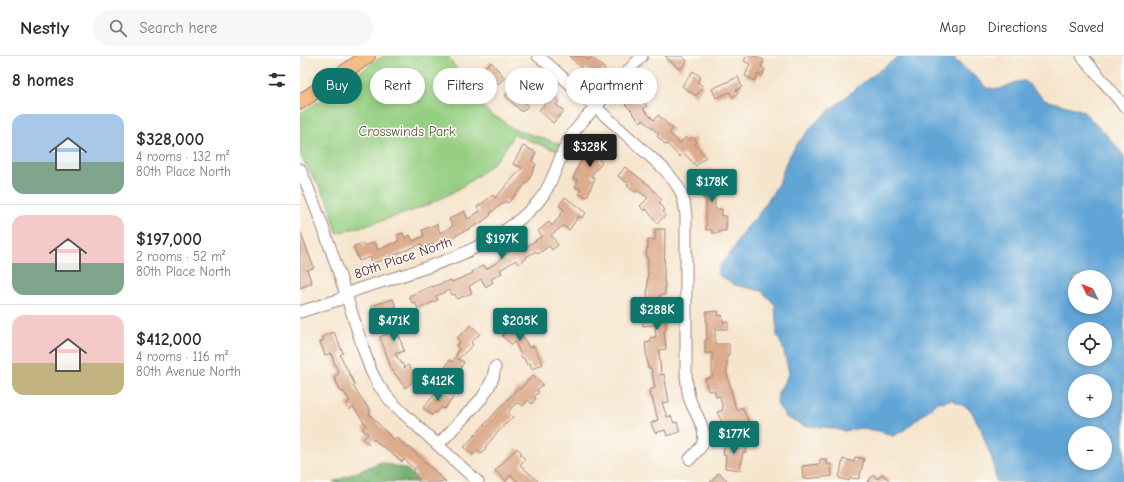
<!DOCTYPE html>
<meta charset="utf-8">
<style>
body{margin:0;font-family:"Comic Neue",sans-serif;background:#f7f7f7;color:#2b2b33;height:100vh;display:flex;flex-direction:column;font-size:15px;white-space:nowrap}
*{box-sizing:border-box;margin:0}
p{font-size:13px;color:#7c7c81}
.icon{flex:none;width:22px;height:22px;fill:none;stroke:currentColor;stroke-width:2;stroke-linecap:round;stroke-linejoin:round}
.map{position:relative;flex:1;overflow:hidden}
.panel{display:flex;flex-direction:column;background:#fff;width:300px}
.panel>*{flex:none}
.hud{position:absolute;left:12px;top:12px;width:380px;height:36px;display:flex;gap:8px}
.needle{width:26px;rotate:313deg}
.fabs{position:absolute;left:768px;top:214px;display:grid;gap:8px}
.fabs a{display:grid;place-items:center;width:44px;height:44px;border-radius:50%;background:#fff;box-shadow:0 2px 6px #0003;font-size:20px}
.price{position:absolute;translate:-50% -34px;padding:0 9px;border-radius:4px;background:#0f766e;color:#fff;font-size:13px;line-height:26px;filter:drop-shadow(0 1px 2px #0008)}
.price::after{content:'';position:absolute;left:50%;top:24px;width:12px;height:9px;margin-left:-6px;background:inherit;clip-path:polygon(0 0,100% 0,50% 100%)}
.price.current{background:#222;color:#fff}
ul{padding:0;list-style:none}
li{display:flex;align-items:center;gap:12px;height:100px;padding:0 12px}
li+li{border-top:1px solid #e1e1e2}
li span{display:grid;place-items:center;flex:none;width:112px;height:80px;border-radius:12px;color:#555}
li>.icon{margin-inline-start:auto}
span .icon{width:48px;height:48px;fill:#fffc;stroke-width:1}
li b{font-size:17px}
h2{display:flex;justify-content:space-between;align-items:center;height:48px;padding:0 12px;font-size:17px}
.tag{padding:0 14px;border-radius:18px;background:#fff;box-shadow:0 2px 6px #0003;font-size:14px;line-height:36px}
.tag.current{background:#0f766e;color:#fff}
header{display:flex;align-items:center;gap:24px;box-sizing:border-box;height:56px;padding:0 20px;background:#fff;border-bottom:1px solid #e1e1e2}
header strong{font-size:19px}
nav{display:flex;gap:22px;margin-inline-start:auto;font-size:14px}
.search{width:280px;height:36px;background:#f7f7f7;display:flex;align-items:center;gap:10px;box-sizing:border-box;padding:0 14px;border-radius:22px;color:#7c7c81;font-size:15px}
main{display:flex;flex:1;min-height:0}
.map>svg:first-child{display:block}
.green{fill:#96cf82;stroke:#707756}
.forest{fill:#78b270;stroke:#61684e}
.water{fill:#60a5d6;stroke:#556280;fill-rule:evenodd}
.building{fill:#dcac8d}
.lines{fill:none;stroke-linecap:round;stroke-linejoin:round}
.minor-casing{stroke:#a0827c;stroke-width:13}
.major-casing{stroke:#a0827c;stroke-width:16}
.minor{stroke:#fff;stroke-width:11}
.major{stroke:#f5be86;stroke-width:14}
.labels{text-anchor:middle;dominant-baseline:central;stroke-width:3;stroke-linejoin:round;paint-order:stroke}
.park-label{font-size:14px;fill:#615445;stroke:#fdfcf7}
.street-label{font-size:14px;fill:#4a1f2b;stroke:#fdfcf7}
</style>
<header>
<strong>Nestly</strong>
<div class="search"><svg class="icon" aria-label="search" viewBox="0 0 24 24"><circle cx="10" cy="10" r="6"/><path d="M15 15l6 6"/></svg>Search here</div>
<nav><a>Map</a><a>Directions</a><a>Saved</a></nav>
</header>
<main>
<section class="panel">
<h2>8 homes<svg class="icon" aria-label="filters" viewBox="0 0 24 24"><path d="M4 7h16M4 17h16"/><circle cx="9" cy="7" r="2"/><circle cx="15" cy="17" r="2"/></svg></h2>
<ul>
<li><span style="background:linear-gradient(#a9c7e8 60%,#7fa58c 0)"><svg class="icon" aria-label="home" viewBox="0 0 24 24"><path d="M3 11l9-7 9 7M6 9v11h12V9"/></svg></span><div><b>$328,000</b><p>4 rooms · 132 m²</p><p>80th Place North</p></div></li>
<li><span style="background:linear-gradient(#f6c9c9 60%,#7fa58c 0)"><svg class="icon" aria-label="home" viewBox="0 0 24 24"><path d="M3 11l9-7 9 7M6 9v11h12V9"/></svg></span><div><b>$197,000</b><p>2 rooms · 52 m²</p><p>80th Place North</p></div></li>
<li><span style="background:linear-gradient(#f6c9c9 60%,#c2b280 0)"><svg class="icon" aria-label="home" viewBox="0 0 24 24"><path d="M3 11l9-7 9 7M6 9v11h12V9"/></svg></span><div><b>$412,000</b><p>4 rooms · 116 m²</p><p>80th Avenue North</p></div></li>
</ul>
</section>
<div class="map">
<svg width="824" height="426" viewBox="0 0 824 426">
<rect width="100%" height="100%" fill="#fdfcf7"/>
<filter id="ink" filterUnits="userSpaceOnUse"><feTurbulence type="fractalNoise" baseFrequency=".025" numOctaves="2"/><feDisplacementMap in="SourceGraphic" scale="8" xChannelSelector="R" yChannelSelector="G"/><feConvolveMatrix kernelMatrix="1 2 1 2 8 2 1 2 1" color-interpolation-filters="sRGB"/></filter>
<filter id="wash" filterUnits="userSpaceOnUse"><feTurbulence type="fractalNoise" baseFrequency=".012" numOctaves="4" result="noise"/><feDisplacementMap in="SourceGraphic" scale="16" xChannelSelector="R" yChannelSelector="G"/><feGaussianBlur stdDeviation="0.9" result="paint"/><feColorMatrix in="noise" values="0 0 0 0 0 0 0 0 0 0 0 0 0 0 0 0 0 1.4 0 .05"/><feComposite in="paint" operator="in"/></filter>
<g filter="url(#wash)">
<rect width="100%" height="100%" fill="#f6e5cd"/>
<path class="green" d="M83 0H148L178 47 193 60 202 64 211 72 260 88 257 95 213 78C206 97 190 111 173 123 162 131 149 139 136 145 105 159 70 168 37 177L28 145 0 99V58Z"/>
<path class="forest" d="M81 406 108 414 119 426H33Z"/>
<path class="water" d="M599 0H654L655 4 673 19 687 32 700 33 716 26 725 25 745 44 781 54 790 62 806 78 824 100V426H696L693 405 686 388 681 373 670 353 652 344 638 346 603 375 593 380 579 375 561 372 544 375 525 371 504 370 486 361 477 348 478 337 489 317 483 292 477 279 475 249 462 235 435 229 417 218 420 210 434 192 443 176 458 159 472 138 480 124 486 106 497 88 516 66 564 26ZM775 221H805V251H775ZM775 273H805V303H775ZM775 325H805V355H775ZM775 377H805V407H775Z"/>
<g id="blocks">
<g class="building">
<path d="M269 0H284L288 4 291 1 305 13 297 21 287 12 284 15Z"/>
<path d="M365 0H382L387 5 380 14Z"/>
<path d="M447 0H455L464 4 461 11 465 13 462 20 458 18 455 25 445 20 450 8 444 5Z"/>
<path d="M191 6 205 22 192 33 189 30 186 33 180 26 183 23 181 20 187 15 184 12Z"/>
<path d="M393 15 401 21 397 26 403 30 396 40 382 30Z"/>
<path d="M438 21 442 31 436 34 438 38 432 41 430 36 416 42 412 33Z"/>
<path d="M216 23 225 32 224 33 232 41 226 47 228 50 222 56 205 40 211 33 209 30Z"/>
<path d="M249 36 259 45 256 49 264 55 253 67 239 54 246 47 242 44Z"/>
<path d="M337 36 345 44 343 46 347 50 343 53 354 64 358 59 373 73 369 77 380 87 386 81 389 85 393 81 397 86 395 88 406 101 396 110 384 97 380 101 367 88 366 89 357 80 359 78 343 64 341 66 332 57 333 56 325 48Z"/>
<path d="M302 84 311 92 299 104 302 107 291 120 295 122 287 141 279 138 281 133 275 131 278 124 273 122 283 101 282 100 289 93 291 95Z"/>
<path d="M223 90 236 96 232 106 236 108 229 124 208 147 206 145 190 157 191 159 182 166 153 181 123 192 121 188 72 208 70 201 59 205 54 190 63 187 64 190 75 186 78 194 99 185 97 179 103 177 105 182 110 179 113 185 124 180 122 174 137 168 140 177 153 170 149 163 164 155 168 163 180 155 177 151 193 139 195 142 222 112 213 108Z"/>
<path d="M325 111 349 129 362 144 359 147 365 154 363 156 366 159 357 167 346 153 344 155 340 150 348 142 337 134 335 136 327 130 329 128 318 120Z"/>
<path d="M412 113 418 139 415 140V153H422V160H426V175H420V177H412V174H406V142L404 143 397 117Z"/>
<path d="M265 141 286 157 282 162 279 160 269 174 263 170 251 179 258 189 252 194 249 190 238 198 236 195 226 201 227 202 218 208 216 204 200 214 202 217 191 223 193 226 186 231 181 223 169 230 172 237 157 243 155 238 152 239 150 234 136 240 138 244 118 253 115 246 112 247 109 240 132 230V231L151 224 152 226 173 217 172 216 184 209 186 213 201 204 200 202 222 187 225 192 242 180 238 175 249 166 252 170 264 154 259 149Z"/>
<path d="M355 173H365L364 226H365V239H360L361 262H365L366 274 364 275 366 293 359 294 361 319 364 318 369 346 362 347 367 361 371 360 374 367 377 366 380 376 367 380 365 374 355 377 351 367 358 364 352 341H350L349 334 355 332 351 312H348L345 287 351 286 350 282 356 281 355 269 343 270V261H346L345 248H347L348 202H346L347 192H348V184H355Z"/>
<path d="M0 175 14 212 7 214 12 227 0 232Z"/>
<path d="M93 243 98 257H96L98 263 94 265 104 295 95 298 105 312 108 309 118 322 105 332 90 311H91L80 281 89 277 85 263 82 264 79 257 74 259 71 250Z"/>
<path d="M418 255 419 260 422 259 423 266H428V273H415V288H429V299H427V318L436 354 442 351 451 371 431 380 425 367 423 368 417 356 423 354 420 340 416 341 414 334 408 335 405 323 412 321V297H405V284H407L406 256Z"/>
<path d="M208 259 226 274 222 278 229 292 234 290 243 308 232 313 230 307 227 309 224 302H222L215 286 212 289 202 280 205 276 198 271Z"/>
<path d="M171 269 180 278 171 286 173 289 158 303 164 306 158 317 157 316 152 327 140 322 149 304 153 306 159 293 156 290 160 286 157 282Z"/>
<path d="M34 276 43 297 40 299 55 329 53 330 71 356 69 358 94 384 97 382 108 392 109 391 146 426H119L115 422 117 419 113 415 115 413 104 403 102 406 83 390 82 391 74 383 69 388 63 383 68 378 62 373 66 369 53 351 49 354 46 348 50 345 43 335 41 336 34 321 39 317 35 309 31 297 25 299 20 286 24 284 22 281Z"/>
<path d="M233 319 243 328 237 334 239 336 234 341 236 343 232 348 228 344 223 350 219 347 218 348 216 347 208 356 213 361 206 368H205L185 391 186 392 181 398 178 394 173 399 164 391 218 332 220 333Z"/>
<path d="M144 334 153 342 144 353 142 351 137 357 135 356 132 359 123 352 137 336 140 338Z"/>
<path d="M425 385 435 387V388L447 390 446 397 443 396 440 414 425 412 426 400 423 399Z"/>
<path d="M217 392 222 397 220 398 225 403 220 409 239 426H218L211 419 206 425 195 415Z"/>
<path d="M555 401 564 403 559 423 550 422 549 425 539 422 543 403 554 406Z"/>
<path d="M520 403H526V408H531L532 420 503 423 502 410 520 408Z"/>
<path d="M419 417 429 426H410Z"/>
<path d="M582 418 591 426H567L574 419 578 423Z"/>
</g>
</g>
</g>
<g filter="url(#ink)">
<use href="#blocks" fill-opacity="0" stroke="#a0827c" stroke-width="1"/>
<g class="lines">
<defs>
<g id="minor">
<path d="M238 0 249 9 364 113C379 130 384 137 386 160V313C386 322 387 331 389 341 393 356 409 373 402 389 399 394 393 399 390 403"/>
<path d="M782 0 824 50"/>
<path d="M0 113C26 173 45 236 65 298L71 315 79 330 90 344 103 357 178 426"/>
<path d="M0 256C12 252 25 248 38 244 44 241 50 236 56 234 120 213 190 198 237 147 254 128 258 101 271 80 280 67 291 56 301 45 314 30 328 15 342 0"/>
<path d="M138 389 182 342 188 332 193 322 195 311"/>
</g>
<path id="major" d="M0 46 68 0"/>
</defs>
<use href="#minor" class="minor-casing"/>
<use href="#major" class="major-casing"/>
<use href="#minor" class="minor"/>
<use href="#major" class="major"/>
</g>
</g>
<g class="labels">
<g class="park-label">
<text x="107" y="75">Crosswinds Park</text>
</g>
<g class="street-label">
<text transform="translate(103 202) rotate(-19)">80th Place North</text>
</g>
</g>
</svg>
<div class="fabs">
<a><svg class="needle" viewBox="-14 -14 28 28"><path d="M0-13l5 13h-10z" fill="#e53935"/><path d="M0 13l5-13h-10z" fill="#7c7c81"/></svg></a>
<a><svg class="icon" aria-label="locate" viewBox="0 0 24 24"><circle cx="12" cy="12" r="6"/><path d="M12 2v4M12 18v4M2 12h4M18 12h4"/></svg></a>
<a>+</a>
<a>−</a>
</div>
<b class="price current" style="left:290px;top:112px">$328K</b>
<b class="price" style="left:412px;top:147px">$178K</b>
<b class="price" style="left:202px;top:204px">$197K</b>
<b class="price" style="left:357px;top:275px">$288K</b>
<b class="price" style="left:94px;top:286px">$471K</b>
<b class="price" style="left:220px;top:286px">$205K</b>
<b class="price" style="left:138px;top:346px">$412K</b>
<b class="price" style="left:434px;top:399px">$177K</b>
<div class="hud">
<a class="tag current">Buy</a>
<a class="tag">Rent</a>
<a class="tag">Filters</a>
<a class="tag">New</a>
<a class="tag">Apartment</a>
</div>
</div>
</main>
